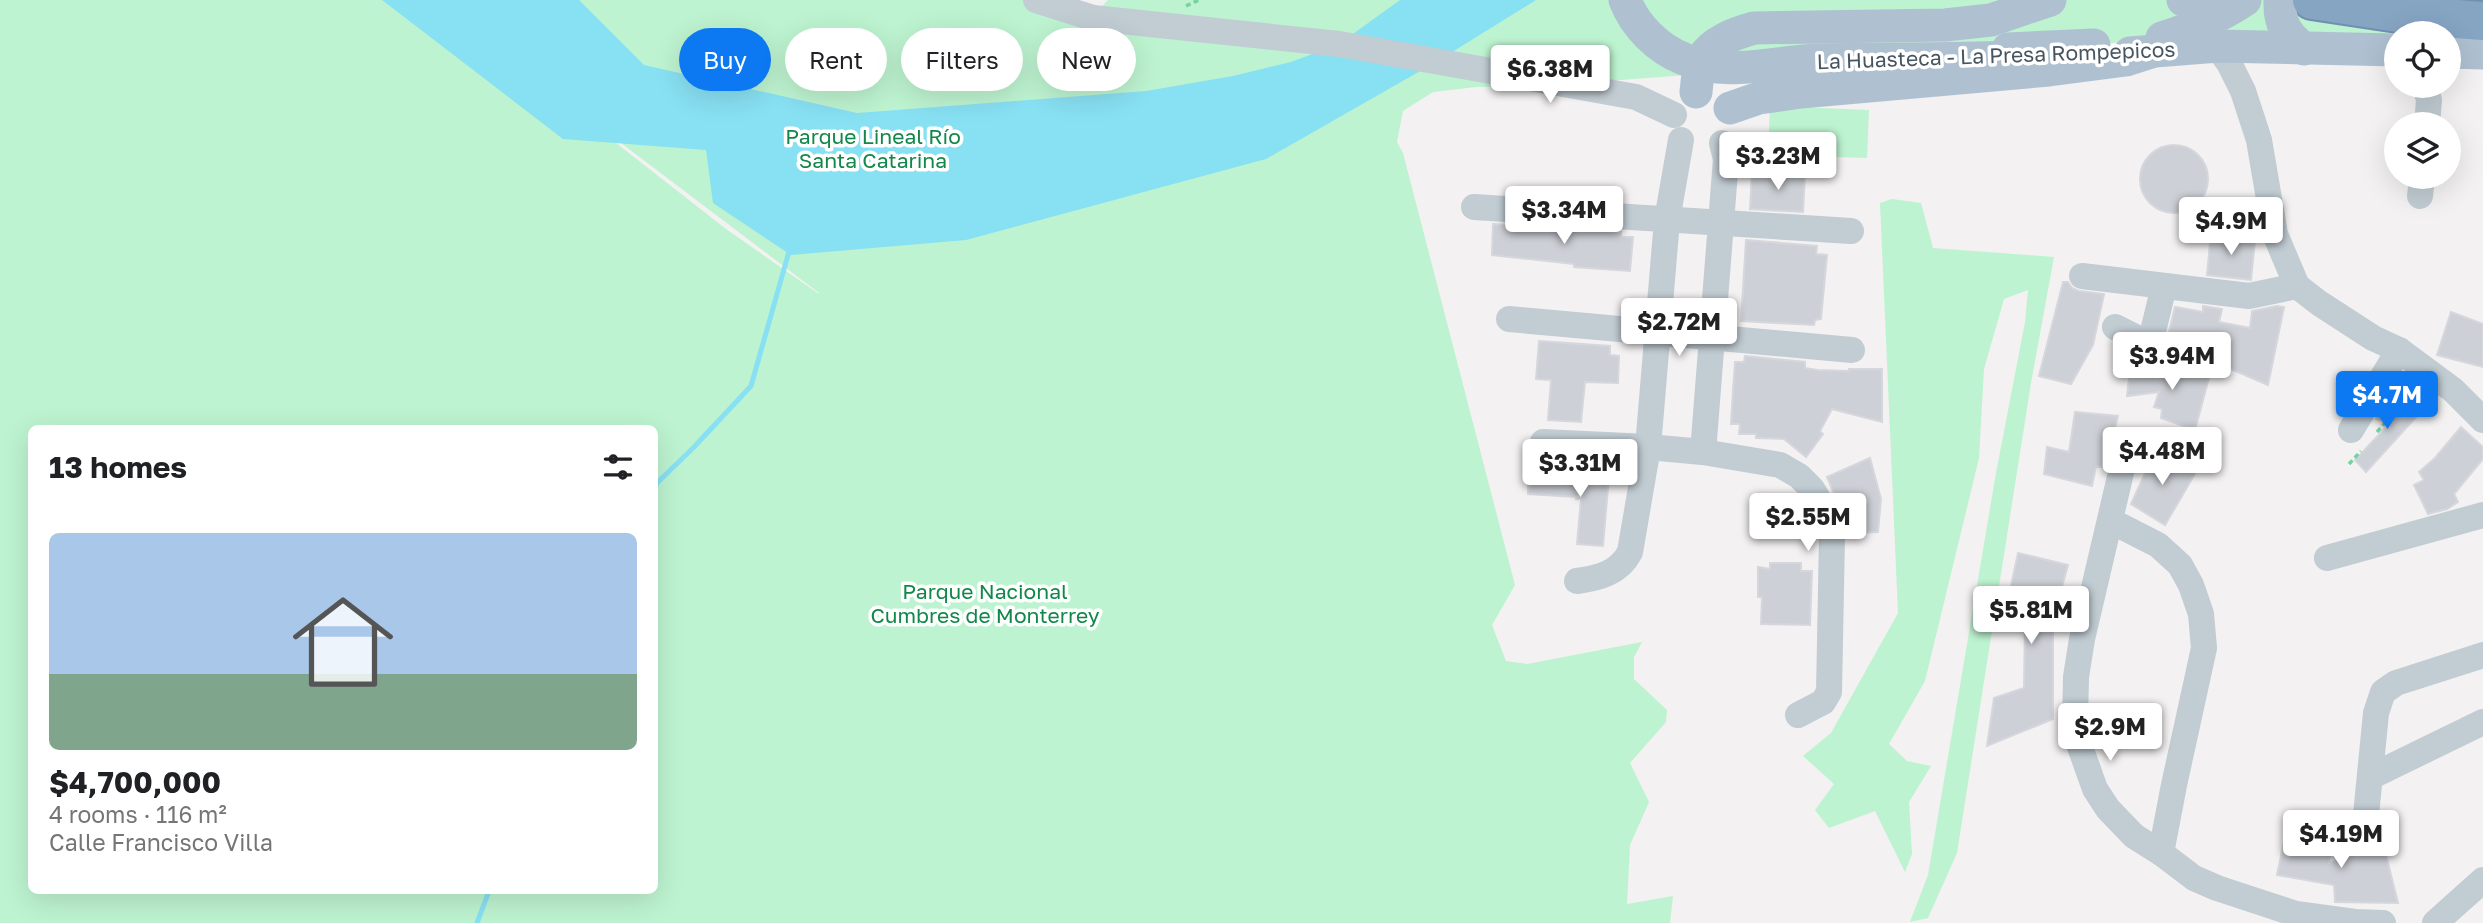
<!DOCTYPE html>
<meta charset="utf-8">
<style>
body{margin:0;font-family:"Golos Text",sans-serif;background:#f2f2f2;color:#202124;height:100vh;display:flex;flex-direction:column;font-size:26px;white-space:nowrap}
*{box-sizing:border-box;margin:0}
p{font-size:23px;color:#757577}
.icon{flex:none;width:38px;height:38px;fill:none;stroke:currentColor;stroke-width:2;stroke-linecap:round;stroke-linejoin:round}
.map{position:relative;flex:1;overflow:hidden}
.side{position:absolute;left:28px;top:425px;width:630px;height:469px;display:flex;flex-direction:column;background:#fff;border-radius:10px;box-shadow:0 7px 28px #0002}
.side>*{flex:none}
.hud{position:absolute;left:679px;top:28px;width:665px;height:63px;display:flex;gap:14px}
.tools{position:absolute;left:2384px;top:21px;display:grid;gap:14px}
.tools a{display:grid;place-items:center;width:77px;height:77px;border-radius:50%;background:#fff;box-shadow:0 7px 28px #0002;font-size:35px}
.price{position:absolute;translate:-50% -60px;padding:0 16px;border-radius:7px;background:#fff;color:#222;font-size:23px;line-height:46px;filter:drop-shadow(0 2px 4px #0008)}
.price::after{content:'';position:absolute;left:50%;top:42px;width:21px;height:16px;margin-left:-10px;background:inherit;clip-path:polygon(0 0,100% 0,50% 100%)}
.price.selected{background:#0c78f2;color:#fff}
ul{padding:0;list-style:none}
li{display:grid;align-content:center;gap:14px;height:371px;padding:0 21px}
li span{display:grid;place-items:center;height:217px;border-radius:10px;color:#555}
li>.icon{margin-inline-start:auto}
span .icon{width:126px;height:126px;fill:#fffc;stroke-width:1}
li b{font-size:30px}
h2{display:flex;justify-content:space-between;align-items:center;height:84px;padding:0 21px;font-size:30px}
.pill{padding:0 24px;border-radius:32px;background:#fff;box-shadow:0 7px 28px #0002;font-size:24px;line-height:63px}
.pill.selected{background:#0c78f2;color:#fff}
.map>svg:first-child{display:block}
.green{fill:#bdf3d0;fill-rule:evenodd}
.water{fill:#88e0f3}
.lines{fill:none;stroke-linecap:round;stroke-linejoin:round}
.stream{stroke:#88e0f3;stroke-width:5}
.building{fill:#cdd0d6;stroke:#d5d7dd;stroke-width:2}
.highway-casing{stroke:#7190af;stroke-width:42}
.path{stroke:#73d4a1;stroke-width:3.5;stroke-dasharray:5 3.5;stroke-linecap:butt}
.minor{stroke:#c1ccd3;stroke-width:26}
.major{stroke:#afc1d1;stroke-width:33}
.highway{stroke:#86a5c3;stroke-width:38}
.major-bridge{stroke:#afc1d1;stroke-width:33}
.labels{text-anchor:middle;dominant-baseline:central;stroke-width:7;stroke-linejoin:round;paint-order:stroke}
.street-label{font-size:21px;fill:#475560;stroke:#fff}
.park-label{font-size:21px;fill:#118849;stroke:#fff}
</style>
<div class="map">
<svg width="2483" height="923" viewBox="0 0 2483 923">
<rect width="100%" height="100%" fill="#f3f1f1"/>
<g class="green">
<path d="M0 0H1025L1087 22 1108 0H2483V36L2448 33 2217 35 1541 86 1476 87 1433 92 1403 111 1397 142 1403 153 1515 585 1492 625 1506 661 1527 664 1642 642 1634 657V679L1667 710 1666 722 1630 763 1649 802 1630 845 1627 904 1673 896 1670 923H0ZM473 31 819 293V294L726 229ZM32 429H654V891H32Z"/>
<path d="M1770 106 1869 110 1867 158 1768 155Z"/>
<path d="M1892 199 1921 203 1933 248 2054 257 2031 383 1957 853 1928 918 1910 922 1928 875 1996 473 2025 322 2028 290 2004 299 1984 369 1979 458 1925 681 1889 744 1907 761 1931 766 1909 802 1912 854 1905 872 1875 811 1829 828 1815 810 1834 784 1803 756 1831 733 1898 613 1880 203Z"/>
</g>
<path class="water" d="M382 0H579L644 65 857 113 1146 91 1233 76 1291 62 1339 44 1400 0H1536L1436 62 1266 159 966 240 791 255 713 203 706 150 563 139Z"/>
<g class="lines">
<g class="stream">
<path d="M654 491 657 483 694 447 751 386 790 248"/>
<path d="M477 923 489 891"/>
</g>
</g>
<g class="building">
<circle cx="2174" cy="179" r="34"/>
<path d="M1752 173 1805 175 1803 212 1750 209Z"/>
<path d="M1493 224 1621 232V237H1633L1630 271 1574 267V264L1492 255Z"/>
<path d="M2211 232 2255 240 2251 280 2207 275Z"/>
<path d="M1746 240 1817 246 1816 254 1827 255 1821 319 1815 320 1814 325 1741 321Z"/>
<path d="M2063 282H2068L2072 288 2079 291 2104 294 2093 345 2071 384 2039 376Z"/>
<path d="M2203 306 2222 309 2219 322 2250 328 2252 311 2277 306 2284 307 2268 385 2217 363V352L2211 345 2168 336 2175 307 2203 312Z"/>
<path d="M2451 312 2483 324V367L2437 355Z"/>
<path d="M1539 341 1610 346V355L1619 356 1618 383 1585 382 1581 422 1548 420 1551 380 1536 379Z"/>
<path d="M1745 356 1805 362V368L1817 370 1849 371V369H1882V422L1832 409 1820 431 1823 434 1806 457 1784 439 1756 438V434H1739L1740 424H1731L1733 390 1735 362H1744Z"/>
<path d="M2140 359 2167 370 2200 374 2211 370 2195 430 2161 418 2162 409 2154 407 2159 392 2127 396 2129 378H2139Z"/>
<path d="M2391 393 2417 416 2366 472 2355 460 2389 424 2376 419Z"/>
<path d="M2075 412 2118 416 2105 467H2096L2092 486 2044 474 2047 447 2069 452Z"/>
<path d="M2461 427 2483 447V459L2454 494 2458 502 2447 509 2428 514 2414 485 2424 480 2419 472 2435 458Z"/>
<path d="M2155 451 2196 472 2165 525 2131 504Z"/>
<path d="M1870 458 1881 499 1878 532 1847 533 1840 507 1827 477Z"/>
<path d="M1590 464 1610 465 1603 546 1577 544 1581 499H1576L1577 497 1528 494V471L1559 474 1558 478 1589 477Z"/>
<path d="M2018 553 2068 565 2060 594 2065 596 2053 633V719L1987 746 1994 698 2024 688 2025 622 2004 619Z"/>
<path d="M1770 563H1801V571H1812L1810 625 1761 624 1762 597H1758V567L1770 569Z"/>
<path d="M2285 837 2332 839 2329 863 2363 852 2361 844 2382 839 2398 903 2335 902 2334 885 2277 875Z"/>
</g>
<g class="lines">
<defs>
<path id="highway" d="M2312 0 2418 16 2483 21"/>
</defs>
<use href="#highway" class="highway-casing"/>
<g class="path">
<path d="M1186 6 1199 0"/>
<path d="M2377 432 2416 388"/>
<path d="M2349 464 2361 451"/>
</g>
<g class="minor">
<path d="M1036 0 1093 18 1339 44 1541 80 1636 97 1674 115"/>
<path d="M2209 36 2229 63 2243 91 2259 140 2275 234 2297 286 2319 303 2373 338 2399 350 2453 390 2483 420"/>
<path d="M2425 86 2429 100 2427 124"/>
<path d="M2420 196 2422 177"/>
<path d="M1474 207 1851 231"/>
<path d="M2082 276 2249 296 2297 286"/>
<path d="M1509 319 1852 350"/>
<path d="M2115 327 2169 354 2202 358"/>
<path d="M2150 344 2164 286"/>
<path d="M2351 430 2399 350"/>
<path d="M1543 442 1648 447 1667 220 1681 140"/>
<path d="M2127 447 2082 639 2076 677 2075 720 2079 744 2095 789 2108 809 2134 836 2161 853 2194 878 2217 888 2296 914 2355 922 2383 923"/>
<path d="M1703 452 1726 159 1722 143"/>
<path d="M2111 521 2158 545 2180 565 2191 585 2201 614 2204 648 2174 785 2161 853"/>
<path d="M2327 558 2483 515"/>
<path d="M1577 581C1599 578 1619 573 1630 552L1648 447 1703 452 1780 465 1799 476 1812 489 1824 509 1832 536 1829 692 1823 702 1798 715"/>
<path d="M2370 777 2483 722"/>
<path d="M2366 815 2376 713 2383 692 2396 683 2483 655"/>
<path d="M2435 923 2483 880"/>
</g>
<g class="major">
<path d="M2183 0 2199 4 2233 0"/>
<path d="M2280 0C2279 24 2286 34 2304 49"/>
<path d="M2162 38C2192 28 2218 18 2245 0"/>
<path d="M2008 49 2094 45"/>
<path d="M2448 52 2483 53"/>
<path d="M2130 53 2218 46 2396 50"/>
<path d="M1696 92C1697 82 1698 68 1702 59 1712 41 1736 33 1754 28L1945 25 1991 20 2050 0"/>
<path d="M1730 108 1759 98 1801 92 2049 70 2126 60 2151 52"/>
</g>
<use href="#highway" class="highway"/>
<path class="major-bridge" d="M1625 0C1635 26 1658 49 1684 59 1724 77 1774 62 1816 60 1880 58 1944 60 2008 57"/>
</g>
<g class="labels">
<g class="street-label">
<text transform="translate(1996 55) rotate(-2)">La Huasteca - La Presa Rompepicos</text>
</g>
<g class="park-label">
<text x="873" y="136">Parque Lineal Río<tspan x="873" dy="24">Santa Catarina</tspan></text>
<text x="985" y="591">Parque Nacional<tspan x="985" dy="24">Cumbres de Monterrey</tspan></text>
</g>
</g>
</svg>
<div class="tools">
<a><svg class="icon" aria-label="locate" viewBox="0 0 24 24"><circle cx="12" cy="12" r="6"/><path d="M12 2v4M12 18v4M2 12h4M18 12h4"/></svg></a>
<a><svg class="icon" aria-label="layers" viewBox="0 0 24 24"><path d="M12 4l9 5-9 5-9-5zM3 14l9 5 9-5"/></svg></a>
</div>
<b class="price" style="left:1550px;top:105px">$6.38M</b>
<b class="price" style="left:1778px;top:192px">$3.23M</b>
<b class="price" style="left:1564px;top:246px">$3.34M</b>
<b class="price" style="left:2231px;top:257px">$4.9M</b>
<b class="price" style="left:1679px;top:358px">$2.72M</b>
<b class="price" style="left:2172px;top:392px">$3.94M</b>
<b class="price selected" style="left:2387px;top:431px">$4.7M</b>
<b class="price" style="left:2162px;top:487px">$4.48M</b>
<b class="price" style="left:1580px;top:499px">$3.31M</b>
<b class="price" style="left:1808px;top:553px">$2.55M</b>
<b class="price" style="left:2031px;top:646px">$5.81M</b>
<b class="price" style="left:2110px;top:763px">$2.9M</b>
<b class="price" style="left:2341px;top:870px">$4.19M</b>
<div class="hud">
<a class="pill selected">Buy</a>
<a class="pill">Rent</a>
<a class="pill">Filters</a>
<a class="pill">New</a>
</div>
<section class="side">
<h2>13 homes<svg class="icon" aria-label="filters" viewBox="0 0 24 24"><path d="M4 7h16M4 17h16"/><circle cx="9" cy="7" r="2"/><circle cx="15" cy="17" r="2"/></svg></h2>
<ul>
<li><span style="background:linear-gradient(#a9c7e8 65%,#7fa58c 0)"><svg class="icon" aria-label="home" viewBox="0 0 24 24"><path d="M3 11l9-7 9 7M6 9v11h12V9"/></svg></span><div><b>$4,700,000</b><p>4 rooms · 116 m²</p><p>Calle Francisco Villa</p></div></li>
</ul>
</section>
</div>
